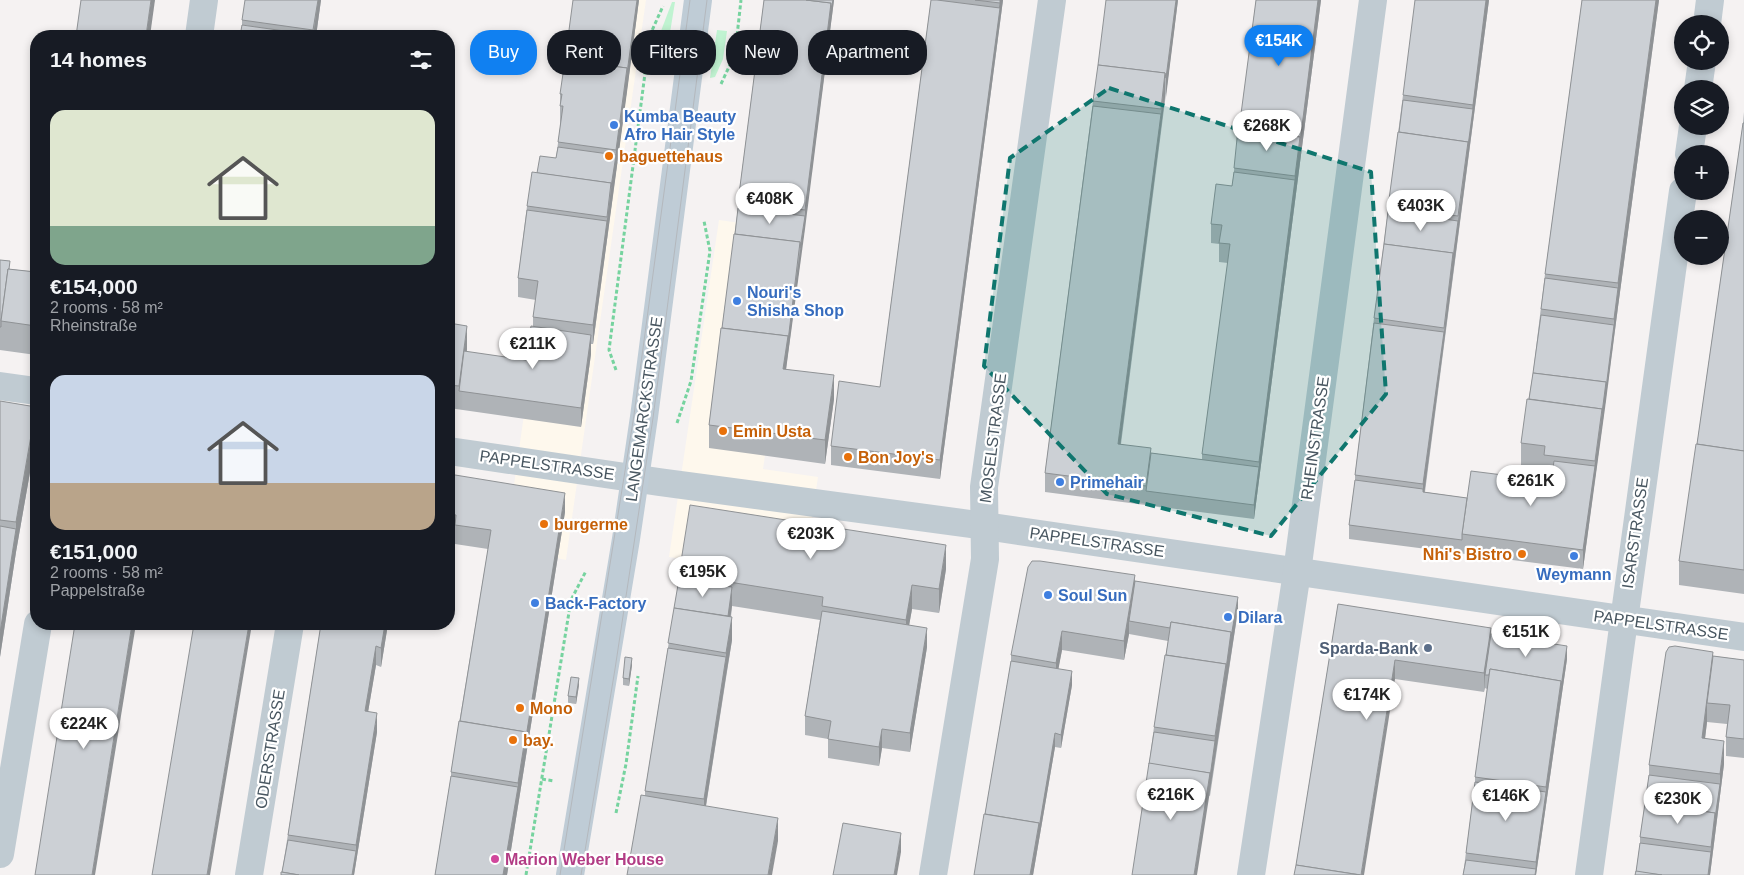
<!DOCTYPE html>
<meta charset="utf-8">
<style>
body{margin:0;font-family:Arial,sans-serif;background:#20242c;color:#f1f3f6;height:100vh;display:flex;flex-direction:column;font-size:19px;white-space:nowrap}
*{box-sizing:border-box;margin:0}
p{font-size:16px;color:#9ea1a6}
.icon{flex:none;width:28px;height:28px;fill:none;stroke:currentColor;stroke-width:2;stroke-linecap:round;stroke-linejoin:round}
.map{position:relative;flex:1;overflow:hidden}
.side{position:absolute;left:30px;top:30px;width:425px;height:600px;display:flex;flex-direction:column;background:#171b24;border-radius:20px;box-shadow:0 2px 8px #0003}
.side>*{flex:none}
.guide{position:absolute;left:470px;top:30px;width:475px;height:45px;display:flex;gap:10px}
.fabs{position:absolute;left:1674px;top:15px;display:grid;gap:10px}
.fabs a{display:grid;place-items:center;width:55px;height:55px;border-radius:50%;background:#171b24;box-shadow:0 2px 8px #0003;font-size:25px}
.price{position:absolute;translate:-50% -42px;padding:0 11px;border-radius:18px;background:#fff;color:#222;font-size:16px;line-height:32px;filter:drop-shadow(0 1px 2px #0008)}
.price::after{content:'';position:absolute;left:50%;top:30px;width:15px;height:11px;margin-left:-8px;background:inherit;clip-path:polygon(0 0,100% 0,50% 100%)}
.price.current{background:#1080f1;color:#fff}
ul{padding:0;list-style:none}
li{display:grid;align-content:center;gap:10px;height:265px;padding:0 20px}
li span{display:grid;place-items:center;height:155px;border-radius:15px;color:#555}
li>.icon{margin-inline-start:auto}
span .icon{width:90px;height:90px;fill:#fffc;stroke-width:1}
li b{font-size:21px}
h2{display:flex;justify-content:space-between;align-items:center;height:60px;padding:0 20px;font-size:21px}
.tag{padding:0 18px;border-radius:20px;background:#171b24;box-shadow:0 2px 8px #0003;font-size:18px;line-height:45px}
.tag.current{background:#1080f1;color:#fff}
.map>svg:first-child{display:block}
.commercial{fill:#fef8ed}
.green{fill:#c0f3d1}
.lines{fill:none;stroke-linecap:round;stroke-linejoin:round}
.path{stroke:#76d39f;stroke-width:3;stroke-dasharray:4 2.5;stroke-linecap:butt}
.street{stroke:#c0cbd2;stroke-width:28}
.secondary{stroke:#bfccd6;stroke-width:28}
.tram{stroke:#b4b8bd;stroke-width:1}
.wall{fill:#afb3b7}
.shaded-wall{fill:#8f9295}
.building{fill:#ccd0d5;stroke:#8f9295}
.marked{fill:#0f766e;fill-opacity:0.2;stroke:#0f766e;stroke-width:4;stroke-dasharray:10 6;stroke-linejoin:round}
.shop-dot{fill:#3f7fe0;stroke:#fff;stroke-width:2}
.food-dot{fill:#e8710a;stroke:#fff;stroke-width:2}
.service-dot{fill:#5c6f8a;stroke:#fff;stroke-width:2}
.hotel-dot{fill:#d1479c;stroke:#fff;stroke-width:2}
.labels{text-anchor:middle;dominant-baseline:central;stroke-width:4.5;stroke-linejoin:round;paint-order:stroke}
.shop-label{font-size:16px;font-weight:bold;fill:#366cbe;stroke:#fff;text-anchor:start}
.food-label{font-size:16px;font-weight:bold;fill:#c56008;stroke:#fff;text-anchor:start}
.street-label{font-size:16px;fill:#495761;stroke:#fff}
.service-label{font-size:16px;font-weight:bold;fill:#4e5e75;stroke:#fff;text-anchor:end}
.hotel-label{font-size:16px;font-weight:bold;fill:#b23c85;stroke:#fff;text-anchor:start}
</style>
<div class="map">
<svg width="1744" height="875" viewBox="0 0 1744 875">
<rect width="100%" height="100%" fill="#f5f2f2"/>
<g class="commercial">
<path d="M583 0H646L566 560 505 548Z"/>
<path d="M719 220 798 231 763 469 818 477 803 577 669 557Z"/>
</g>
<g class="green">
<path d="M672 2H675L667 51 658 50 661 31Z"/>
<path d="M717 30 727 31 723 59 715 77 710 78Z"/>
</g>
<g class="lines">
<g class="path">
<path d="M721 84 735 54 741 0"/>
<path d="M616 370 609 350 650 35 663 6"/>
<path d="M677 423 691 381 710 251 704 221"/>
<path d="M542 779 554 781"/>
<path d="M616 813 626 764 638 676"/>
<path d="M526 875 571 600 586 571"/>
</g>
<g class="street">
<path d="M1707 24 1710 0"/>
<path d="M199 36 204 0"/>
<path d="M1698 89 1702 61"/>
<path d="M1689 154 1693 126"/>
<path d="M0 386 36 391"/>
<path d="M449 451 659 482 985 526 1744 637"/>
<path d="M0 854 38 624"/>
<path d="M249 875 290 624"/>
<path d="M933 875 985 559 984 487 1052 0"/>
<path d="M1251 875 1297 572 1373 0"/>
<path d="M1589 875 1683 191"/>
</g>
<path class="secondary" d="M570 875 626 539 644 417 698 0"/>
<g class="tram">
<path d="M560 875 634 415 690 0"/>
<path d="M581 875 615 669 653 418 707 0"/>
</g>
</g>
<g class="wall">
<path d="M321 0 316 36 242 25V20Z"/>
<path d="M639 0 593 344H591V354L581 427 449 408V323L467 349V352L526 360 533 327V317L536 300 518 297V278L527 206 537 173 556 158 560 128V94Z"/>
<path d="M764 0H834L786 369 834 399 825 464 709 448V425L738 208V202Z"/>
<path d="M931 0H1003L940 479 831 465V446L880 387Z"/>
<path d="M1178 0 1121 444 1151 453 1202 460V454L1228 263 1219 262V244L1211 243V224L1232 186 1256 0H1321L1254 519 1045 492V473L1093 101Z"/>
<path d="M1489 0 1425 492 1467 498 1543 491 1551 492V479L1544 478V470L1521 466V443L1533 373 1545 274 1582 0H1659L1583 569 1349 539V525L1355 480V475L1374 318 1403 95Z"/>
<path d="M1744 112V594L1679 585V561L1697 444 1743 123Z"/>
<path d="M0 260 10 269 36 272V355L0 350Z"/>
<path d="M0 401 36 407V438L16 552 0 657Z"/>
<path d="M449 474 565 512 507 875H435L451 776V772L488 549 455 544V534L449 533Z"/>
<path d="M946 569 939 613 912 609 909 625 927 647 910 752 882 748 879 766 828 758V739L805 735V716L820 620 732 606 731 617 732 640 706 806 778 841 645 796V791L679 579V574Z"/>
<path d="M1135 581 1238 610 1210 796 1149 764 1154 727 1168 641 1129 634 1124 660 1062 650 1058 669 1072 685 1061 748 1055 747 1033 875 985 814 1011 661V655Z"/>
<path d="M1338 604 1491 634 1567 659 1561 700 1536 875H1463L1475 783V777L1487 689 1485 688 1484 692 1395 679 1296 865Z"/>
<path d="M321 624H388L381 667 376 665 368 712 377 732 354 875 282 872Z"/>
<path d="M1713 656 1744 660V758L1726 756V737L1727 724 1707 722 1705 739 1724 764 1710 875H1635L1636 872 1640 843V837L1649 775V765Z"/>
<path d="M632 665 629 686 623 685V678Z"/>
<path d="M579 685 576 704 568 703V696Z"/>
</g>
<g class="shaded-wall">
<path d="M151 0H155L150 36H146Z"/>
<path d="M318 0H321L316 36H313Z"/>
<path d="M637 0H639L627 92V73Z"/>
<path d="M833 0H834L805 229V210L831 3Z"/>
<path d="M1000 0H1003L940 479V460Z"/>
<path d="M1176 0H1178L1166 97V78Z"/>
<path d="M1318 0H1321L1254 519V505L1259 467V462L1295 176Z"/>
<path d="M1486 0H1489L1423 503V484L1444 332 1453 253 1458 221Z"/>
<path d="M1656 0H1659L1618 307V283Z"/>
<path d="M627 68V92L593 344V325Z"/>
<path d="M1165 73V97L1118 463V444L1161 114Z"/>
<path d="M805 216V229L783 392V369Z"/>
<path d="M1618 288V307L1614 338V319Z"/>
<path d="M1614 325V338L1606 401V388Z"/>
<path d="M467 326V349L461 391H459V386Z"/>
<path d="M591 335V354L581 427V408Z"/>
<path d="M834 375V399L825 464V440Z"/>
<path d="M1606 382V401L1583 569V550Z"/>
<path d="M36 409V438L16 552 0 657V633L16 529V522Z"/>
<path d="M565 493V512L518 806 507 875H503L518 787V783Z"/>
<path d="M946 545V569L939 613V589Z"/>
<path d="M1135 575V594L1129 621V634L1124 660V641Z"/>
<path d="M912 585V609L906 643V620Z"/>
<path d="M732 587V606L727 640V621Z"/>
<path d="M1238 597V610L1197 875H1194L1231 632Z"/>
<path d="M732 617V640L726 676V653Z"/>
<path d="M132 624H136L95 875H92Z"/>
<path d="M249 624H252L210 875H207Z"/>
<path d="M385 624H388L381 667V648Z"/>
<path d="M927 628V647L910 752V733Z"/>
<path d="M1491 628V647L1485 675 1484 692V673Z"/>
<path d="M1062 631V650L1056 682V663Z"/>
<path d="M376 646V665L365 730V711Z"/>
<path d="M1567 646V659L1561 700 1536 875H1535L1536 862 1546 792V787L1561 681Z"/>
<path d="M1713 652V675L1707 703V722L1702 762V738Z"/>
<path d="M726 657V676L704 818V799Z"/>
<path d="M632 658V665L629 686V679Z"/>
<path d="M1395 660V679L1364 875H1361Z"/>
<path d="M1072 671V685L1061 748V735Z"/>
<path d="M579 678V685L576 704V697Z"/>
<path d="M377 713V732L354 875H352L356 851V845Z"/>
<path d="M882 729V748L879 766V747Z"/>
<path d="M1055 733V747L1033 875H1030Z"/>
<path d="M1724 741V764L1710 875H1708L1715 813 1720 784V774Z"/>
<path d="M778 818V841L772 875H768Z"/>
<path d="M901 833V852L897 875H894Z"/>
</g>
<g class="building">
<path d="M81 0H151L146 36H76Z"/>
<path d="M245 0H318L313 30 242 20Z"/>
<path d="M573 0H637L627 73V68L565 60Z"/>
<path d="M764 0H806L831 3 805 210 738 202Z"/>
<path d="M806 0H833L831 9V3Z"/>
<path d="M931 0H937L1000 8 940 460 831 446 839 381 880 387Z"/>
<path d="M975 0H1000V3Z"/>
<path d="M1106 0H1176L1166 78 1165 73 1098 65Z"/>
<path d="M1256 0H1318L1300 142V137L1239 129Z"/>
<path d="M1415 0H1486L1473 105 1403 95Z"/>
<path d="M1582 0H1656L1618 283 1545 274Z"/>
<path d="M242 25 313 35V36H240Z"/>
<path d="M565 60 627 68 616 150 558 142 563 106H560L562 94H560Z"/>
<path d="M1098 65 1165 73 1161 109 1093 101Z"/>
<path d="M1403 100 1473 109 1468 146V142L1399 132Z"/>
<path d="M1093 106 1161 114 1118 444 1151 448 1146 486 1045 473Z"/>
<path d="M1743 123H1744V451L1697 444Z"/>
<path d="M1238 129 1300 137 1295 176 1234 168Z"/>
<path d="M1398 132 1468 142 1458 216 1388 207Z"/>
<path d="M558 147 616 155 611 187V183L537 173 540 156 556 158Z"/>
<path d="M532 172 611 183 607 217 527 206Z"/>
<path d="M1234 172 1295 180 1259 462 1202 454 1230 244 1219 243 1222 225 1211 224 1216 184 1232 186Z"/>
<path d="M738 208 805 216 800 248V242L735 234Z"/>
<path d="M527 210 607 221 593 325 533 317 538 281 518 278Z"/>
<path d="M1388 211 1458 221 1453 258V253L1384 244Z"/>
<path d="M734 234 800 242 788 341V336L722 328Z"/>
<path d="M1384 244 1453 253 1444 328 1374 318Z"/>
<path d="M0 260 10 261 9 269H8L1 321V327H0Z"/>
<path d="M8 269 36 272V326L1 321Z"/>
<path d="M1545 278 1618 288 1614 319 1541 309Z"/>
<path d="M1541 315 1614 325 1606 388V382L1533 373Z"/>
<path d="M449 323 467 326 459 386 449 385Z"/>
<path d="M1374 323 1444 332 1423 484 1355 475Z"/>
<path d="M531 326 591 335 581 408 459 391 464 351 526 360Z"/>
<path d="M721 328 788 336 783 369 834 375 825 440 709 425Z"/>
<path d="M1533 373 1606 382 1602 413V409L1529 399Z"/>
<path d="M1527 399 1602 409 1595 461 1544 455 1545 446 1521 443Z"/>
<path d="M0 401 36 407 16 522 0 520Z"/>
<path d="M1696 444 1744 451V570L1679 561Z"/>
<path d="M1151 453 1259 467 1254 505 1146 491Z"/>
<path d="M1554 461 1595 466 1583 550 1462 534 1471 471 1543 480 1541 491 1561 493 1562 481 1551 480Z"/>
<path d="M449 474 565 493 526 737V732L460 721 491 530 455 525 456 515 449 514Z"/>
<path d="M1355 480 1423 489V492L1467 498 1462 534V540L1349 525Z"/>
<path d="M690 505 946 545 939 589 912 585 906 620 822 606 823 597 679 574Z"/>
<path d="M0 526 16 529 0 633Z"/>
<path d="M1032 561H1040L1135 575 1124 641 1062 631 1056 663 1011 655 1028 567Z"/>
<path d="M679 579 732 587 728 616 674 608Z"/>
<path d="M1135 581 1238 597 1231 637V632L1171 622 1170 628 1129 621Z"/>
<path d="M1338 604 1491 628 1484 673 1395 660 1361 875 1296 865Z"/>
<path d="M674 608 732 617 726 653 668 643Z"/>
<path d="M822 611 927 628 910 733 882 729 879 747 828 739 831 721 805 716Z"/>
<path d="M1171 622 1231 632 1226 669V664L1166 655Z"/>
<path d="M75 624H132L92 875H35Z"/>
<path d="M194 624H249L207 875H152Z"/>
<path d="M321 624H385L381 648 376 646 365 711 377 713 356 845 288 835Z"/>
<path d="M1491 634 1567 646 1561 687V681L1490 669 1489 675H1485Z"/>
<path d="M1675 646 1713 652 1702 738 1724 741 1720 774 1649 765 1666 652 1669 647Z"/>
<path d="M668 648 726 657 704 799 645 791Z"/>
<path d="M1165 655 1226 664 1215 736 1154 727Z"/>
<path d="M1713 656 1744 660V739L1726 737 1730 705 1707 703Z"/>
<path d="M625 657 632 658 629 679 623 678Z"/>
<path d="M1011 661 1072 671 1061 735 1055 733 1039 828V823L985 814Z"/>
<path d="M1490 669 1561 681 1546 787 1475 777Z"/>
<path d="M571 677 579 678 576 697 568 696Z"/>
<path d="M459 721 526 732 518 783 451 772Z"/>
<path d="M1154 732 1215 741 1210 777V773L1149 764Z"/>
<path d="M1149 763 1210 773 1194 875H1132Z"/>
<path d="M1649 775 1720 784 1715 818V813L1645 803Z"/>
<path d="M451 776 518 787 503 875H435Z"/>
<path d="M1475 782 1546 792 1536 862 1466 853Z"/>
<path d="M641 795 778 818 768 875H627Z"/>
<path d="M1645 803 1715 813 1711 847 1640 837Z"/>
<path d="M984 814 1039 823 1030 875H974Z"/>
<path d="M843 823 901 833 894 875H833Z"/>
<path d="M288 840 356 851 352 875H299L282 872Z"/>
<path d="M1640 843 1711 852 1708 875H1662L1636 872Z"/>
<path d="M1466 860 1536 869 1535 875H1463Z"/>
<path d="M1296 865 1360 875H1294Z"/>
<path d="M1636 871 1662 875H1635Z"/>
<path d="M281 872 299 875H281Z"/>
</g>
<path class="marked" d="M1109 88 1371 172 1386 394 1271 536 1107 494 984 366 1010 158Z"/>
<g class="shop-dot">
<circle cx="614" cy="125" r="5"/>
<circle cx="737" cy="301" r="5"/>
<circle cx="1060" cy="482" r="5"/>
<circle cx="1574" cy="556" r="5"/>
<circle cx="1048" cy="595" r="5"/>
<circle cx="535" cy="603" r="5"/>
<circle cx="1228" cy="617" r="5"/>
</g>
<g class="food-dot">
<circle cx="609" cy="156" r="5"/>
<circle cx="723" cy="431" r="5"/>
<circle cx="848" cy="457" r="5"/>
<circle cx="544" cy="524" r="5"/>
<circle cx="1522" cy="554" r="5"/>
<circle cx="520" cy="708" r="5"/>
<circle cx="513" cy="740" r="5"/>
</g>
<circle class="service-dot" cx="1428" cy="648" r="5"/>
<circle class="hotel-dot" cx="495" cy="859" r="5"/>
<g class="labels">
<g class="shop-label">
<text x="624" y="116">Kumba Beauty<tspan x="624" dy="18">Afro Hair Style</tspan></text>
<text x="747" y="292">Nouri's<tspan x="747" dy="18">Shisha Shop</tspan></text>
<text x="1070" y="482">Primehair</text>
<text x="1574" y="574" text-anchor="middle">Weymann</text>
<text x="1058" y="595">Soul Sun</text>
<text x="545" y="603">Back-Factory</text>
<text x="1238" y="617">Dilara</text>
</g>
<g class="food-label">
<text x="619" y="156">baguettehaus</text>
<text x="733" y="431">Emin Usta</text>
<text x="858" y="457">Bon Joy's</text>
<text x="554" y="524">burgerme</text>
<text x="1512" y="554" text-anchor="end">Nhi's Bistro</text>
<text x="530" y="708">Mono</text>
<text x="523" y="740">bay.</text>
</g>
<g class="street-label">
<text transform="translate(644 409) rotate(-82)">LANGEMARCKSTRASSE</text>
<text transform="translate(993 438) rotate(-83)">MOSELSTRASSE</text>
<text transform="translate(1315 438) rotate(-82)">RHEINSTRASSE</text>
<text transform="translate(547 465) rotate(8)">PAPPELSTRASSE</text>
<text transform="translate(1635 533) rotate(-82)">ISARSTRASSE</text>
<text transform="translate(1097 542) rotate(8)">PAPPELSTRASSE</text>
<text transform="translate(1661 625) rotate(8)">PAPPELSTRASSE</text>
<text transform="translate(270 749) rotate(-81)">ODERSTRASSE</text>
</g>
<g class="service-label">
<text x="1418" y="648">Sparda-Bank</text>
</g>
<g class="hotel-label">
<text x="505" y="859">Marion Weber House</text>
</g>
</g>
</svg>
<div class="fabs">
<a><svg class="icon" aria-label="locate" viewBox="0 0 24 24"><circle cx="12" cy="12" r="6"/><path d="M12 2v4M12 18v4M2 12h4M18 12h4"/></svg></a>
<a><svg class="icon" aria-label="layers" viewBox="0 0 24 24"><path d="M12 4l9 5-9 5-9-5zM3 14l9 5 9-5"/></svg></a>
<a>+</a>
<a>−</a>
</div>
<b class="price current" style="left:1279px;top:67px">€154K</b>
<b class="price" style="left:1267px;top:152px">€268K</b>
<b class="price" style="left:770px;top:225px">€408K</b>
<b class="price" style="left:1421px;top:232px">€403K</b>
<b class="price" style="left:533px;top:370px">€211K</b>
<b class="price" style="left:1531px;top:507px">€261K</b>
<b class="price" style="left:811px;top:560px">€203K</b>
<b class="price" style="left:703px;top:598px">€195K</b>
<b class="price" style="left:1526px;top:658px">€151K</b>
<b class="price" style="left:1367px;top:721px">€174K</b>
<b class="price" style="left:84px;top:750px">€224K</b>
<b class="price" style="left:1171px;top:821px">€216K</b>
<b class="price" style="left:1506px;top:822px">€146K</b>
<b class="price" style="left:1678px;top:825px">€230K</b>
<div class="guide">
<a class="tag current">Buy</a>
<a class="tag">Rent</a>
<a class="tag">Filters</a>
<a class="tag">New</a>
<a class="tag">Apartment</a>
</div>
<section class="side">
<h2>14 homes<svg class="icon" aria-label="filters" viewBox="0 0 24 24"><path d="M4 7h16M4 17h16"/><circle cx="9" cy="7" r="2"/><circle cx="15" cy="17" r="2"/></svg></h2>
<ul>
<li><span style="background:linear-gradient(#dfe7d0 75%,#7fa58c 0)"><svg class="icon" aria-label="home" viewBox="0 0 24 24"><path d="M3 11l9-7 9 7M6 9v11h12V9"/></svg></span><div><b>€154,000</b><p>2 rooms · 58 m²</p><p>Rheinstraße</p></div></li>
<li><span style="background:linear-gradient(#c9d6e8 70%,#b9a48a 0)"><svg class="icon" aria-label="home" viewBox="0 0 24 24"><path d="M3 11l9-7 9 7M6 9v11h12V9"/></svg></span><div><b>€151,000</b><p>2 rooms · 58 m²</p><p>Pappelstraße</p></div></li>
</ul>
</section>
</div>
